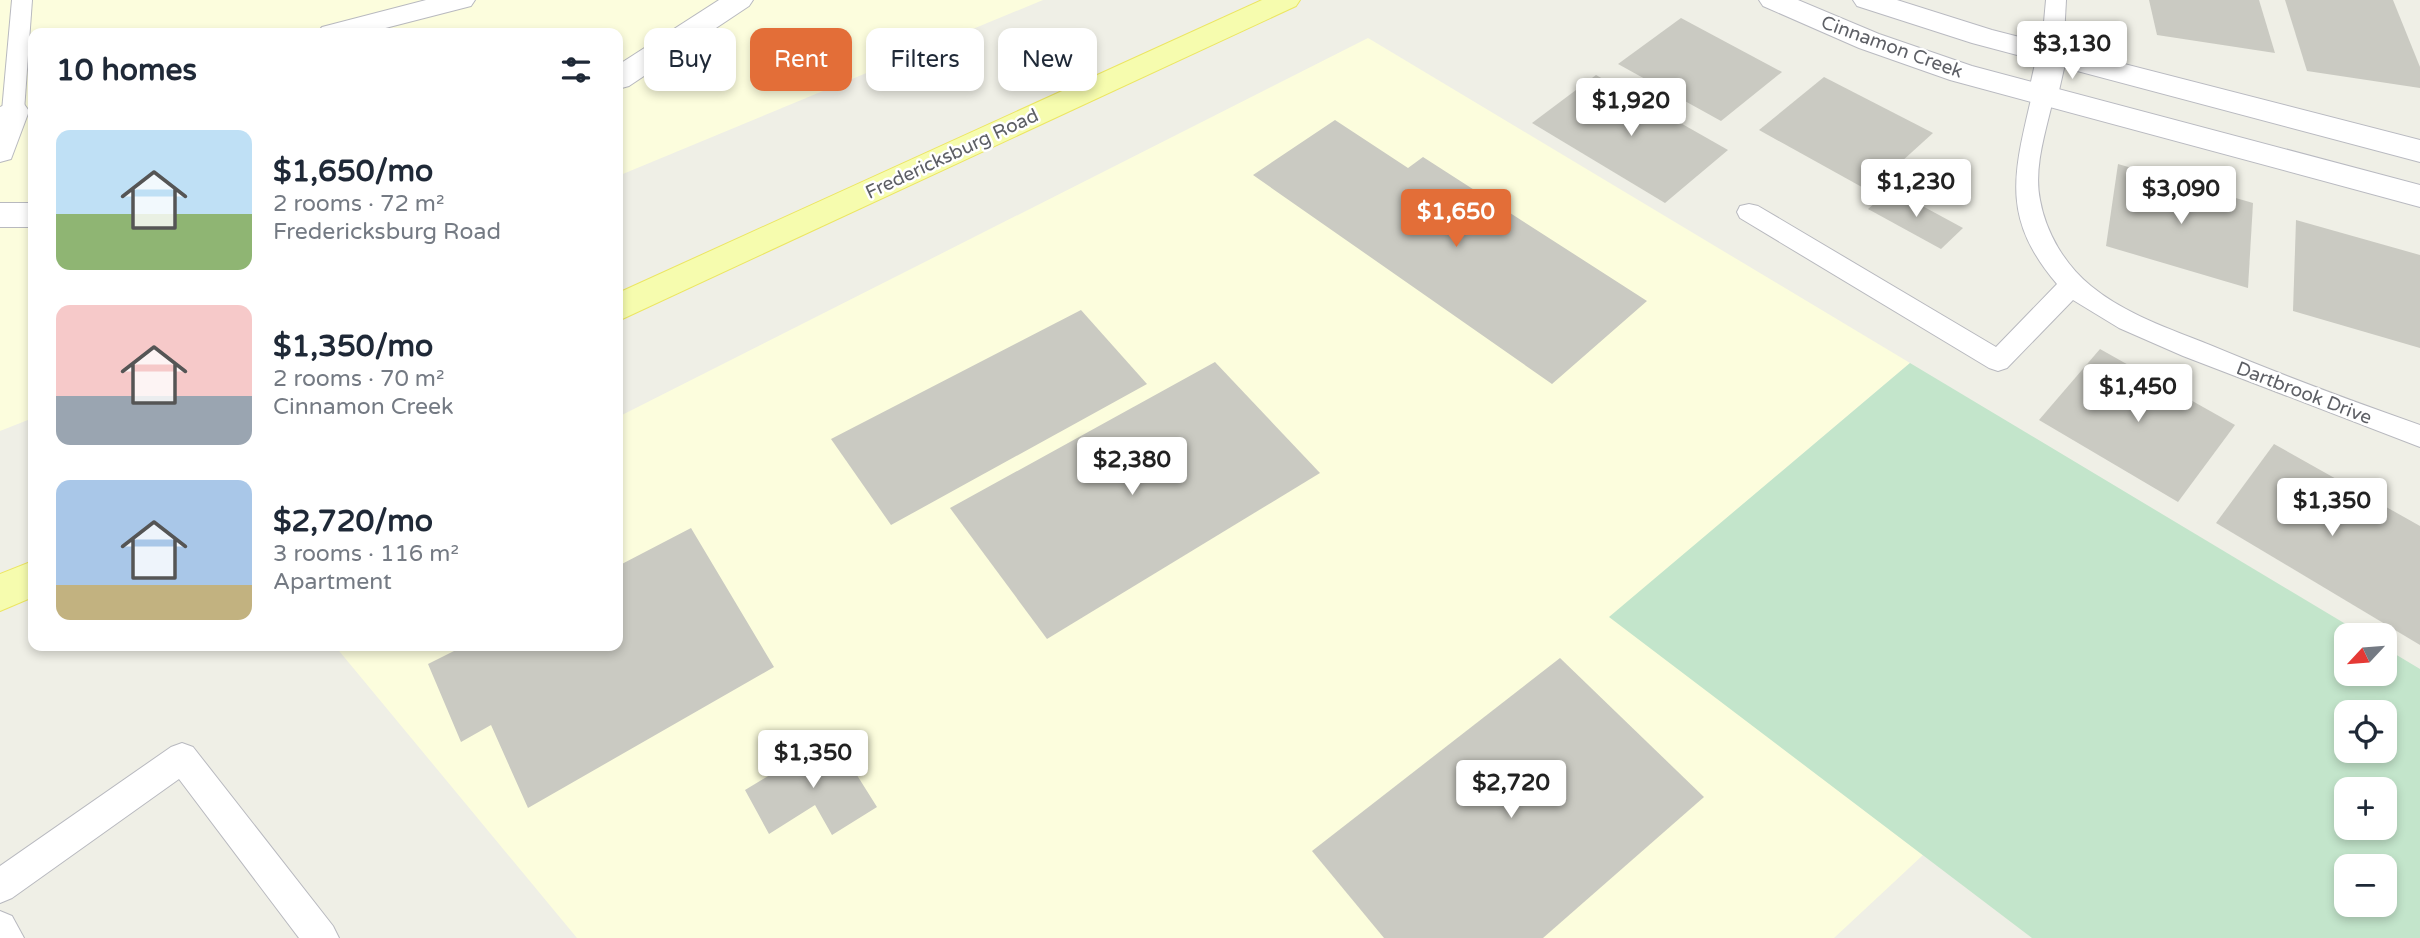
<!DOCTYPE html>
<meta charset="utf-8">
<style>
body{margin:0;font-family:"Varela Round",sans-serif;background:#f6f6f7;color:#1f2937;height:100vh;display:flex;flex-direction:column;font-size:26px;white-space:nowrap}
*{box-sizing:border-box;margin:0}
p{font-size:23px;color:#747a83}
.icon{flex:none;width:38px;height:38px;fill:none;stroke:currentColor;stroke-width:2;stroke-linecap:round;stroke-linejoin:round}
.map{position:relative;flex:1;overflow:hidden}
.sheet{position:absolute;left:28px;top:28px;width:595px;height:623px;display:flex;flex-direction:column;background:#fff;border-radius:14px;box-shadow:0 4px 10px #0003}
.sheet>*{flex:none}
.top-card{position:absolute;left:644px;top:28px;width:665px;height:63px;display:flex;gap:14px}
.needle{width:46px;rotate:244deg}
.fabs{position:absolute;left:2334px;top:623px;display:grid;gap:14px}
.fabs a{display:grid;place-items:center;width:63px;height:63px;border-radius:14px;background:#fff;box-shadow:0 4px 10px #0003;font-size:35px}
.price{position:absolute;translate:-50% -60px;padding:0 16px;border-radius:7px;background:#fff;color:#222;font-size:23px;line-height:46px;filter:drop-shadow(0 2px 4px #0008)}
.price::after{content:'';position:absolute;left:50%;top:42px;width:21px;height:16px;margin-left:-10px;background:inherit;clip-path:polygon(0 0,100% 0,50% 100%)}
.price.active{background:#e36e38;color:#fff}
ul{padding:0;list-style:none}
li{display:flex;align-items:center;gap:21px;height:175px;padding:0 28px}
li span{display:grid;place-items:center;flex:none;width:196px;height:140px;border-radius:14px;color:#555}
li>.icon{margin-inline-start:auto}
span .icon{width:84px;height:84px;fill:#fffc;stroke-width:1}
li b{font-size:30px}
h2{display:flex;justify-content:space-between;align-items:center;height:84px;padding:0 28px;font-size:30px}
.pill{padding:0 24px;border-radius:14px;background:#fff;box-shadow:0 4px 10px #0003;font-size:24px;line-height:63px}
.pill.active{background:#e36e38;color:#fff}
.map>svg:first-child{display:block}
.commercial{fill:#fcfddd}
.green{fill:#c3e5cb;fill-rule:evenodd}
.building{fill:#cacac2}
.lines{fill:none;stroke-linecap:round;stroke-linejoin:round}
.lane-casing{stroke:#b8b9bf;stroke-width:2}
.street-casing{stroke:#b8b9bf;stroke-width:2}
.secondary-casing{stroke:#b9bac1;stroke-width:2}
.primary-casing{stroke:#ece662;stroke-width:2}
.lane{fill:#fff;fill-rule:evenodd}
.street{fill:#fff;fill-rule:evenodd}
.secondary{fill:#fff;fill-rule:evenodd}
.primary{fill:#f6fcae;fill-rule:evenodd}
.labels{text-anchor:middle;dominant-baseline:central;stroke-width:5;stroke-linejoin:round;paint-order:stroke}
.street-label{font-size:19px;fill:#5d5f65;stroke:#fff}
</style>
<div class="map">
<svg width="2420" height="938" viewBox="0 0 2420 938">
<rect width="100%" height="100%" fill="#efefe6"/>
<g class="commercial">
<path d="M0 0H1043L618 176V33H33V418L0 431Z"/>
<path d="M1368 38 1910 363 1610 617 1923 855 1834 938H577L335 646H618V417Z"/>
</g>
<path class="green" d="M1910 363 2364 635H2347V674H2385V648L2420 669V938H2032L1609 617ZM2347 712H2385V751H2347ZM2347 789H2385V828H2347ZM2347 866H2385V905H2347Z"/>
<g class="building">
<path d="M2149 0H2259L2275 53 2157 35Z"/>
<path d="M2285 0H2393L2420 67V88L2307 71Z"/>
<path d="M1681 18 1782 72 1721 121 1618 64Z"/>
<path d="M1596 75 1728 150 1665 203 1532 123Z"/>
<path d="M1824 77 1933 133 1869 191 1759 130Z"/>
<path d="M1335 120 1408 168 1423 157 1647 301 1552 384 1253 175Z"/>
<path d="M2118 164 2253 203 2248 288 2106 246Z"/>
<path d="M1891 189 1963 228 1941 249 1868 209Z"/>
<path d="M2296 220 2420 255V348L2293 311Z"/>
<path d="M1081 310 1147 384 891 525 831 439Z"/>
<path d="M2100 349 2235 425 2178 502 2039 420Z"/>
<path d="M1215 362 1320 473 1047 639 950 508Z"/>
<path d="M2274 444 2420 526V645L2216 523Z"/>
<path d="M691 528 774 667 528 808 491 725 461 742 428 664 464 646H618V566Z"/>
<path d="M1560 658 1704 797 1543 938H1384L1312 851Z"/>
<path d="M833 737 877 807 832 835 815 805 769 834 745 790Z"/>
</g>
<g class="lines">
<defs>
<g id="lane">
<path d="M12 0H32L24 111 21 116 13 118 5 116 2 111Z"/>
<path d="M2046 0H2066L2063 55 2060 60H2044L2041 55Z"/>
<path d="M2043 88 2051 90 2054 95C2047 128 2033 166 2040 200 2046 233 2065 265 2091 286 2125 314 2170 329 2210 345 2279 374 2349 400 2420 425V447L2183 356 2119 328 2073 300 2007 368 1998 371 1989 368 1740 218 1737 212 1740 206 1749 204 1758 206 1996 347 2057 284C2000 217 2014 173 2032 95L2035 90Z"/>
<path d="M182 743 193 747 333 926 339 938H299L179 779 12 898 0 903V866L171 747Z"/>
<path d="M0 911 12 916 24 938H0Z"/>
</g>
<g id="street">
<path d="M426 0H475L471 6 366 33H317L322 27Z"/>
<path d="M719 0H753L749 6 629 86 618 89V65Z"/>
<path d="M2052 46 2063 48 2067 55 2058 95 2054 102 2043 105 2032 102 2028 95 2037 55 2041 48Z"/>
<path d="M13 101 24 104 29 111 11 159 0 162V107Z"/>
<rect x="0" y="203" width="33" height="24"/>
</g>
<g id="secondary">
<path d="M1759 0H1798L1879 34 1972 66 2420 185V207L1950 80 1859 48 1763 6Z"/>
<path d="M1853 0H1897L1992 30 2420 140V162L1972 43 1857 6Z"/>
</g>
<g id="primary">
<path d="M1262 0H1300L1296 6 618 321V293Z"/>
<path d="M33 561V597L0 611V574Z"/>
</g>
</defs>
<use href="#lane" class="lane-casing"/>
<use href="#street" class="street-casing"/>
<use href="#secondary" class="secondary-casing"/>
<use href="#primary" class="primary-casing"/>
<use href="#lane" class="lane"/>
<use href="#street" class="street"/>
<use href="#secondary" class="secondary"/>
<use href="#primary" class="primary"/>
</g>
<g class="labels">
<g class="street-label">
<text transform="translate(1892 47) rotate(20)">Cinnamon Creek</text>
<text transform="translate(952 154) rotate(-25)">Fredericksburg Road</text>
<text transform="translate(2304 393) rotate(21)">Dartbrook Drive</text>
</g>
</g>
</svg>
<div class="fabs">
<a><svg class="needle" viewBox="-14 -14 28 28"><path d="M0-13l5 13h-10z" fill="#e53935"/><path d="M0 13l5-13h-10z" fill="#747a83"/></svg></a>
<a><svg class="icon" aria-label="locate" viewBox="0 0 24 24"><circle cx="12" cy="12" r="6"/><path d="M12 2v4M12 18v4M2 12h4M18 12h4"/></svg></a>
<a>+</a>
<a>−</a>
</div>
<b class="price" style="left:2072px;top:81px">$3,130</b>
<b class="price" style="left:1631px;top:138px">$1,920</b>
<b class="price" style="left:1916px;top:219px">$1,230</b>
<b class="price" style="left:2181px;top:226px">$3,090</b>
<b class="price active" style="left:1456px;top:249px">$1,650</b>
<b class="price" style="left:2138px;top:424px">$1,450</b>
<b class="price" style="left:1132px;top:497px">$2,380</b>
<b class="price" style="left:2332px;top:538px">$1,350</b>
<b class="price" style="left:813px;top:790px">$1,350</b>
<b class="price" style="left:1511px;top:820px">$2,720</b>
<div class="top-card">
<a class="pill">Buy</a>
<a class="pill active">Rent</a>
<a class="pill">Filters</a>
<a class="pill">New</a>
</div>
<section class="sheet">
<h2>10 homes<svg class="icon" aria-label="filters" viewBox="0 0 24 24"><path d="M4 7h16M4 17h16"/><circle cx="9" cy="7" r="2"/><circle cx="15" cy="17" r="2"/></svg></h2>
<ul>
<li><span style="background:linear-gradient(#bfe0f5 60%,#8fb573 0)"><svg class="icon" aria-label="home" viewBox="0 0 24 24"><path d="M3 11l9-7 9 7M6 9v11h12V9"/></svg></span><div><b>$1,650/mo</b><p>2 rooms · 72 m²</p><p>Fredericksburg Road</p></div></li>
<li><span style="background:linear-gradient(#f6c9c9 65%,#9aa5b1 0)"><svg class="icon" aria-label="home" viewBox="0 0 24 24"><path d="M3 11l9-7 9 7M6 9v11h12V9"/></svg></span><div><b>$1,350/mo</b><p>2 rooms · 70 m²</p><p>Cinnamon Creek</p></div></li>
<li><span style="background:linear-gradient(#a9c7e8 75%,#c2b280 0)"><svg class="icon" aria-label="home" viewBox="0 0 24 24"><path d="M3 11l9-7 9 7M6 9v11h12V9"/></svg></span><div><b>$2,720/mo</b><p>3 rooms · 116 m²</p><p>Apartment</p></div></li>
</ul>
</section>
</div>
